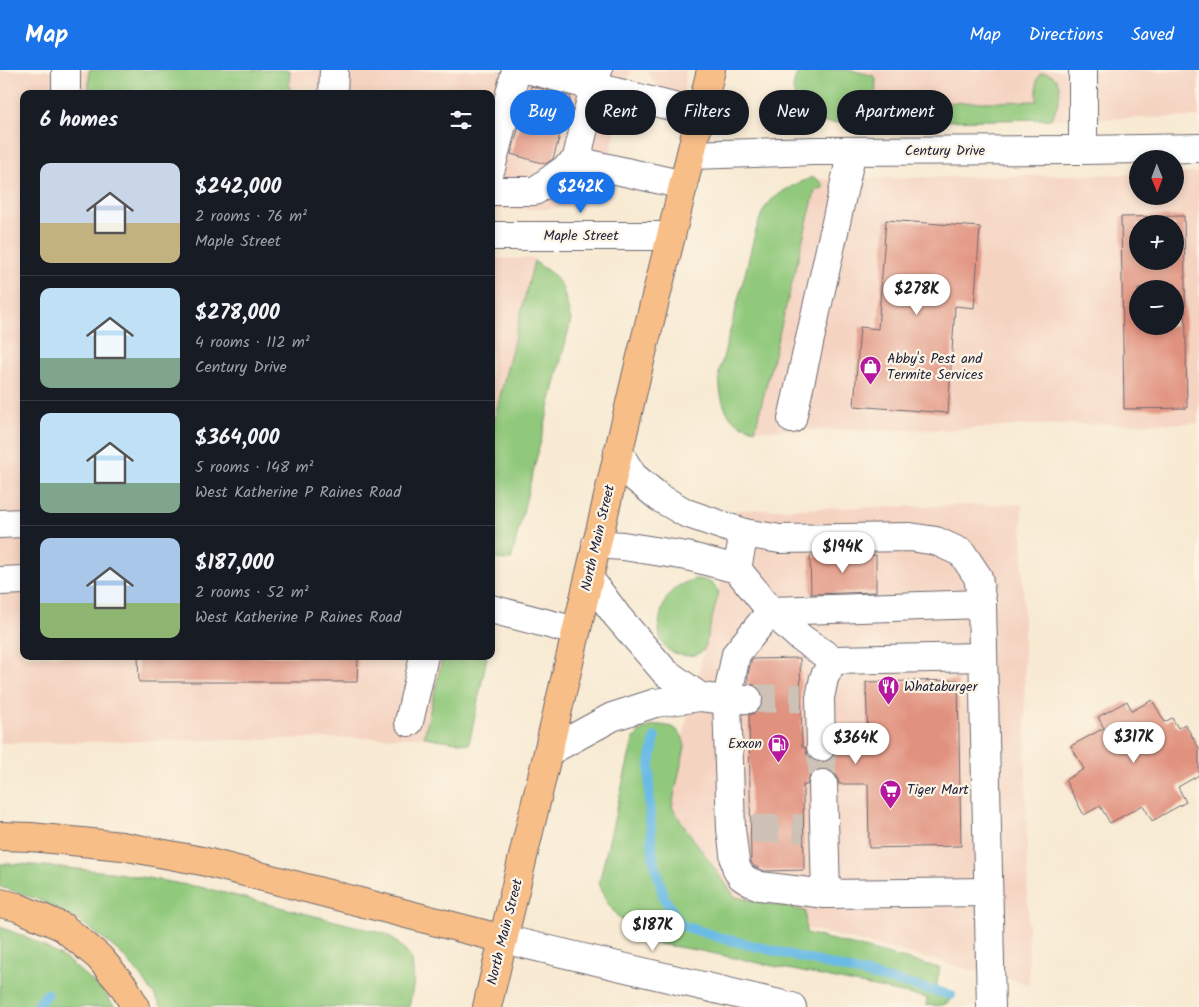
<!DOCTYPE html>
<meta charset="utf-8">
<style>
body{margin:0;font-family:Kalam,sans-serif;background:#242831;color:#f1f3f6;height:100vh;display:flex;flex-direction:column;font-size:19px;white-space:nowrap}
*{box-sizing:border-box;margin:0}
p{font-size:16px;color:#9ea1a6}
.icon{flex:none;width:28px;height:28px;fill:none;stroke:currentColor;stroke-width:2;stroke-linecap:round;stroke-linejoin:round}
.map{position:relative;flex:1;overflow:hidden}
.side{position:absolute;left:20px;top:20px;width:475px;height:570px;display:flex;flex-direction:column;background:#171b24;border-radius:10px;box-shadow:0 2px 8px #0003}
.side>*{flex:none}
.top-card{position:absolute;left:510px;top:20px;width:475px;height:45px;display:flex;gap:10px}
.needle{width:32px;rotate:179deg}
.controls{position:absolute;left:1129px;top:80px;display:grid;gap:10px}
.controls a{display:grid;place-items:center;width:55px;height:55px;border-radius:50%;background:#171b24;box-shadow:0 2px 8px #0003;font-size:25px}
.price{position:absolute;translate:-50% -42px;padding:0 11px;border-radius:18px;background:#fff;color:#222;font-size:16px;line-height:32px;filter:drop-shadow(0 1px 2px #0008)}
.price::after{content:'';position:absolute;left:50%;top:30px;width:15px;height:11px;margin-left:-8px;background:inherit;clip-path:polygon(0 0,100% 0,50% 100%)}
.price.current{background:#1a73e8;color:#fff}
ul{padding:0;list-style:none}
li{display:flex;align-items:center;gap:15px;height:125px;padding:0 20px}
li+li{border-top:1px solid #363941}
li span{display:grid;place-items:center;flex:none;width:140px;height:100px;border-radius:10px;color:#555}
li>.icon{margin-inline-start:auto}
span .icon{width:60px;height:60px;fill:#fffc;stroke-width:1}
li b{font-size:21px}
h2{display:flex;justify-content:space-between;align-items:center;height:60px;padding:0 20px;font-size:21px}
.tag{padding:0 18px;border-radius:22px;background:#171b24;box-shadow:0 2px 8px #0003;font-size:18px;line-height:45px}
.tag.current{background:#1a73e8;color:#fff}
header{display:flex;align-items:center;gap:30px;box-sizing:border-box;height:70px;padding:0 25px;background:#1a73e8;color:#fff}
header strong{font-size:24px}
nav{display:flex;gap:28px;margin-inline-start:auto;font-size:18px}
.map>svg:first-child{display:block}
.built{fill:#f5d3c1;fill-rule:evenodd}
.green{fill:#91c97c;stroke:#5a765c}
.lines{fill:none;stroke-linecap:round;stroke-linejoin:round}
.stream{stroke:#6abbe5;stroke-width:10}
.building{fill:#e1927f;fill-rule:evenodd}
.minor-tunnel{stroke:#cdc2b5;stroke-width:28;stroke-dasharray:28 14;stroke-linecap:butt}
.minor-casing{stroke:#6d6870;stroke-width:30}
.major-casing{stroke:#6d6870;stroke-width:30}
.highway-casing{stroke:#6d6870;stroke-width:30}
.minor{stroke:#fff;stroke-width:28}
.major{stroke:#f7be87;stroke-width:28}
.highway{stroke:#f7be87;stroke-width:28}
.labels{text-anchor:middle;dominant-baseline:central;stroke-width:4.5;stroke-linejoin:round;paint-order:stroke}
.street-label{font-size:14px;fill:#22223b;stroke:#fcf5e5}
.poi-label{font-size:14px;fill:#22223b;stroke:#fcf5e5;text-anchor:start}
</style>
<header>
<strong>Map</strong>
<nav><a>Map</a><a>Directions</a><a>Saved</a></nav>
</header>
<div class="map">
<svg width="1199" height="937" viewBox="0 0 1199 937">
<rect width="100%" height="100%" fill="#fcf5e5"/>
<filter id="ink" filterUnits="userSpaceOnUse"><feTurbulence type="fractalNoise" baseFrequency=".02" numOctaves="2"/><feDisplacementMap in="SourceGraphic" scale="10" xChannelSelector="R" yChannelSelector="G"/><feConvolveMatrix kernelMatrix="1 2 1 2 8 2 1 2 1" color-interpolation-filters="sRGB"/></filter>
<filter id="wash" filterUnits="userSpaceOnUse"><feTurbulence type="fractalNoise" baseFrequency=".0096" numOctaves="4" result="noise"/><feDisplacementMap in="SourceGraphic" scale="20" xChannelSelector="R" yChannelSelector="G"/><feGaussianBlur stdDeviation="1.12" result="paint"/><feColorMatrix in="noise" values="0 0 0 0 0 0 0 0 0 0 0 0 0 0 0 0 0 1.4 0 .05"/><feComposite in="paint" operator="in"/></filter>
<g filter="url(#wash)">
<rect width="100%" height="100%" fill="#f8ead3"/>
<g class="built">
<path d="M0 0H89V24H24V586H443L424 667 0 673Z"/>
<path d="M290 0H631L604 109 598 118 590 128 575 135 548 139H491V24H291L289 14Z"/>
<path d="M646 0H686L681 54Z"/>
<path d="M842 0H1199V47L829 53Z"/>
<path d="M1175 103H1199V353L1028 355 947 360H755L817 109 1137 104 1138 126H1175ZM1138 154H1175V191H1138ZM1138 219H1175V256H1138Z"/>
<path d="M535 188 534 191 491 362V189Z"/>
<path d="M1022 434 1029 914 734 840 696 802 668 727 704 580 719 522 737 440Z"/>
</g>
<g class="green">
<path d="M89 0H290L289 14 291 24H89Z"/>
<path d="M798 0H850L874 6 876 9 875 34 1037 31V10L1040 4 1045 3C1048 4 1051 5 1053 6 1066 17 1057 37 1051 49L823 53C813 46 795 34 793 20 793 14 796 6 798 0Z"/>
<path d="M813 107 822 113 824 117 815 121 755 360C750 358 744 356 739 354 721 343 720 322 719 303 728 267 738 232 747 196 751 180 757 150 765 138 774 123 798 113 813 107Z"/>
<path d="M534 191 555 206 563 219 571 250 511 490 491 489V362Z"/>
<path d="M695 509C709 510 712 512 719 522L704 580C697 585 691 587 682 585 676 584 669 582 665 577 653 564 661 534 671 522 677 515 687 512 695 509Z"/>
<path d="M443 586H483L487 587 469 674 424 667Z"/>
<path d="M655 655C672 655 682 658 685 677L675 721 672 737 682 753 735 827 805 841 806 863 940 898C936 917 933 920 950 931 943 937 934 936 926 935L927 928 701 881 654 873 642 867 618 847 606 831 599 813 633 670C639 661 645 658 655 655Z"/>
<path d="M0 794H22L111 802 205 818 386 864 398 873 412 889 414 912 409 937H162C152 921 141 905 128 891 123 885 117 880 111 875 78 847 42 828 0 817Z"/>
<path d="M0 857 31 869 66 889 101 919 115 937H0Z"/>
</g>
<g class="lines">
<g class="stream">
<path d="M655 667 650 694 649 734 653 787 664 828 681 855 718 867 951 925"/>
<path d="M36 937 47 924"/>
</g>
</g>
<g id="blocks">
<g class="building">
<path d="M531 16 571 27 553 89 545 94 511 84Z"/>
<path d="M1184 146 1187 338 1124 339 1121 147ZM1138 154H1175V191H1138ZM1138 219H1175V256H1138Z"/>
<path d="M886 150 980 157 974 238 955 236 948 343 854 336 860 257 878 259Z"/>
<path d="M876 485V522L811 524 810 486Z"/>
<path d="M138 586H358L357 612H139Z"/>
<path d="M800 588 802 677H805L807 685 813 690 821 693 829 690 835 684 837 676H868L866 612 958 610 961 776 869 778 868 714H839L837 706 831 701 822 698 815 700 810 706 807 715H803L804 800 764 801 753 795 751 792 749 645 757 642 762 637 764 629 761 620 756 615 748 614V604L751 591 752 589Z"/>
<path d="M1152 630 1165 652 1172 648 1178 658 1185 654 1199 678V705L1178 717 1186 732 1152 751 1143 735 1110 753 1100 736 1084 745 1065 710 1084 699 1071 676 1104 658 1098 647 1127 631 1132 641Z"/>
</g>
</g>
</g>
<g filter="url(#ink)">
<use href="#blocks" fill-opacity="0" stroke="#6d6870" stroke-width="1"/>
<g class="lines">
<g class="minor-tunnel">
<path d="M748 629 801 628"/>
<path d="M821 677 823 714"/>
<path d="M751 759 803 758"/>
</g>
<defs>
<g id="minor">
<path d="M66 0V24"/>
<path d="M530 0 701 44"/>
<path d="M1083 0V80"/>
<path d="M333 24 334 0"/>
<path d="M691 85 813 81 1083 80 1199 78"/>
<path d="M576 91 598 0"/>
<path d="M491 98 516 0"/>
<path d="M491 121H535L576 91 684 115"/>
<path d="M491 166H671"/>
<path d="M792 349 852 81"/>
<path d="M618 382 633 406 660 428 686 443 744 463"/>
<path d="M0 454 24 453"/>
<path d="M596 474 623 476 687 486 737 499"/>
<path d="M589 508 617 546 665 602 700 627"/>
<path d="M0 511 24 510"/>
<path d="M491 539 576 561"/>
<path d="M833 590 983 587"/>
<path d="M409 652 424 586"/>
<path d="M821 677 820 628 824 608 833 590 801 568 771 541 737 499 744 463 780 469 910 467 936 471 962 483 978 507 982 534 991 937"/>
<path d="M548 682 612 647 655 633 700 627 727 630 748 629"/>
<path d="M823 714 826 824 988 822"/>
<path d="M826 824 760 816 750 812 742 807 737 800 735 792 731 759 727 630 736 584 771 541 982 534"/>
<path d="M503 869 792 937"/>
</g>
<path id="major" d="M487 937 548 682 639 295 671 166 711 0"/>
<g id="highway">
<path d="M0 766 31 767 122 776 202 791 503 869"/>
<path d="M0 833 17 837 63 857 99 887 125 918 135 937"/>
</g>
</defs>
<use href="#minor" class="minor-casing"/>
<use href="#major" class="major-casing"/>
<use href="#highway" class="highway-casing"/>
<use href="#minor" class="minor"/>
<use href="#major" class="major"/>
<use href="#highway" class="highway"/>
</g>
</g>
<defs>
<symbol id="shop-pin" viewBox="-11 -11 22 30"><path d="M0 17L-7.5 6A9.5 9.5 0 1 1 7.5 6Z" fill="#b5179e" stroke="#fcf5e5"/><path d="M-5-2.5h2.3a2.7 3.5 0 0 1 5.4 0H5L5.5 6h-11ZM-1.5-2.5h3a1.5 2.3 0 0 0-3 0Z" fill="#fff"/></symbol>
<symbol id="restaurant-pin" viewBox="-11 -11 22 30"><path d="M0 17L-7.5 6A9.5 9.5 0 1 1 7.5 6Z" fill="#b5179e" stroke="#fcf5e5"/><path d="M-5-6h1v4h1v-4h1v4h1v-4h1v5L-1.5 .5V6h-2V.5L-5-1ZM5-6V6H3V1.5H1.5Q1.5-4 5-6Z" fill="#fff"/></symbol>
<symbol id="fuel-pin" viewBox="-11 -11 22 30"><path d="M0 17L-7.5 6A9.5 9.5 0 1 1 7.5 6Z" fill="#b5179e" stroke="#fcf5e5"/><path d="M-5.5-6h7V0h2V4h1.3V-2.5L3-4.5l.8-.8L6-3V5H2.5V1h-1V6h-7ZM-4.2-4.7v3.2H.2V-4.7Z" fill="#fff"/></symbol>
<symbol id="supermarket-pin" viewBox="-11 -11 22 30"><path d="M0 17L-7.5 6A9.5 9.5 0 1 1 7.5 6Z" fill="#b5179e" stroke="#fcf5e5"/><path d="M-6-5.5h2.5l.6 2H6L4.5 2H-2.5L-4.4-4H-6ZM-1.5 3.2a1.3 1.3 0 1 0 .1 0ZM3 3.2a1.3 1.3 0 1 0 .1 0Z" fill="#fff"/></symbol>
</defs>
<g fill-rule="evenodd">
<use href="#shop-pin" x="858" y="284" width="25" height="34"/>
<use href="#restaurant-pin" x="876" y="604" width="25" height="34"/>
<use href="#fuel-pin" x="766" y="662" width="25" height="34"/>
<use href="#supermarket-pin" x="878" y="708" width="25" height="34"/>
</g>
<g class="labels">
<g class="street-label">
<text x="945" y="81">Century Drive</text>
<text x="581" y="166">Maple Street</text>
<text transform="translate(598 468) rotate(-77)">North Main Street</text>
<text transform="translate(505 862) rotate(-76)">North Main Street</text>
</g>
<g class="poi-label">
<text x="887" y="289">Abby's Pest and<tspan x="887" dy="16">Termite Services</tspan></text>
<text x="904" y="617">Whataburger</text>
<text x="762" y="674" text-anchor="end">Exxon</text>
<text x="907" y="720">Tiger Mart</text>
</g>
</g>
</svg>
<div class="controls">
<a><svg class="needle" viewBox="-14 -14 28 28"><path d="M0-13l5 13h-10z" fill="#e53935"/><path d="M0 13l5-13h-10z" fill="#9ea1a6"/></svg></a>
<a>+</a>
<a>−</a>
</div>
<b class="price current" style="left:581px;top:144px">$242K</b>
<b class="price" style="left:917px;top:246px">$278K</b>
<b class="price" style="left:843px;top:504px">$194K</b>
<b class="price" style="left:1134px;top:694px">$317K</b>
<b class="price" style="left:856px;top:695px">$364K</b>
<b class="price" style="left:653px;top:882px">$187K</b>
<div class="top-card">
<a class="tag current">Buy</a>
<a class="tag">Rent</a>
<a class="tag">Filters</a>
<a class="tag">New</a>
<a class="tag">Apartment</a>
</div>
<section class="side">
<h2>6 homes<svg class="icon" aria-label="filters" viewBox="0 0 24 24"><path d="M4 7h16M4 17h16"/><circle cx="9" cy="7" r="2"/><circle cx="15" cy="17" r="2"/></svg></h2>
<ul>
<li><span style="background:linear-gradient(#c9d6e8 60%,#c2b280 0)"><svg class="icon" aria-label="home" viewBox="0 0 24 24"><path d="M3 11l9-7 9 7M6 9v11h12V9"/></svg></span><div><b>$242,000</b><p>2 rooms · 76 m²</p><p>Maple Street</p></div></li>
<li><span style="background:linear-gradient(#bfe0f5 70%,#7fa58c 0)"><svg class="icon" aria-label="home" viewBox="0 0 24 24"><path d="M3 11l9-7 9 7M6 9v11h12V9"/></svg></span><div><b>$278,000</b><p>4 rooms · 112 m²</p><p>Century Drive</p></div></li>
<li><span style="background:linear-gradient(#bfe0f5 70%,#7fa58c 0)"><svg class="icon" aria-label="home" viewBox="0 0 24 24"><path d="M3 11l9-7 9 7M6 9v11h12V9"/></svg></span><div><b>$364,000</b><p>5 rooms · 148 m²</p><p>West Katherine P Raines Road</p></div></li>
<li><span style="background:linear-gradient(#a9c7e8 65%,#8fb573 0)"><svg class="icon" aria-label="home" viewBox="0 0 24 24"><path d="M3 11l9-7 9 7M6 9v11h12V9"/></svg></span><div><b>$187,000</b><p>2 rooms · 52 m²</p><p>West Katherine P Raines Road</p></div></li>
</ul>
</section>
</div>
